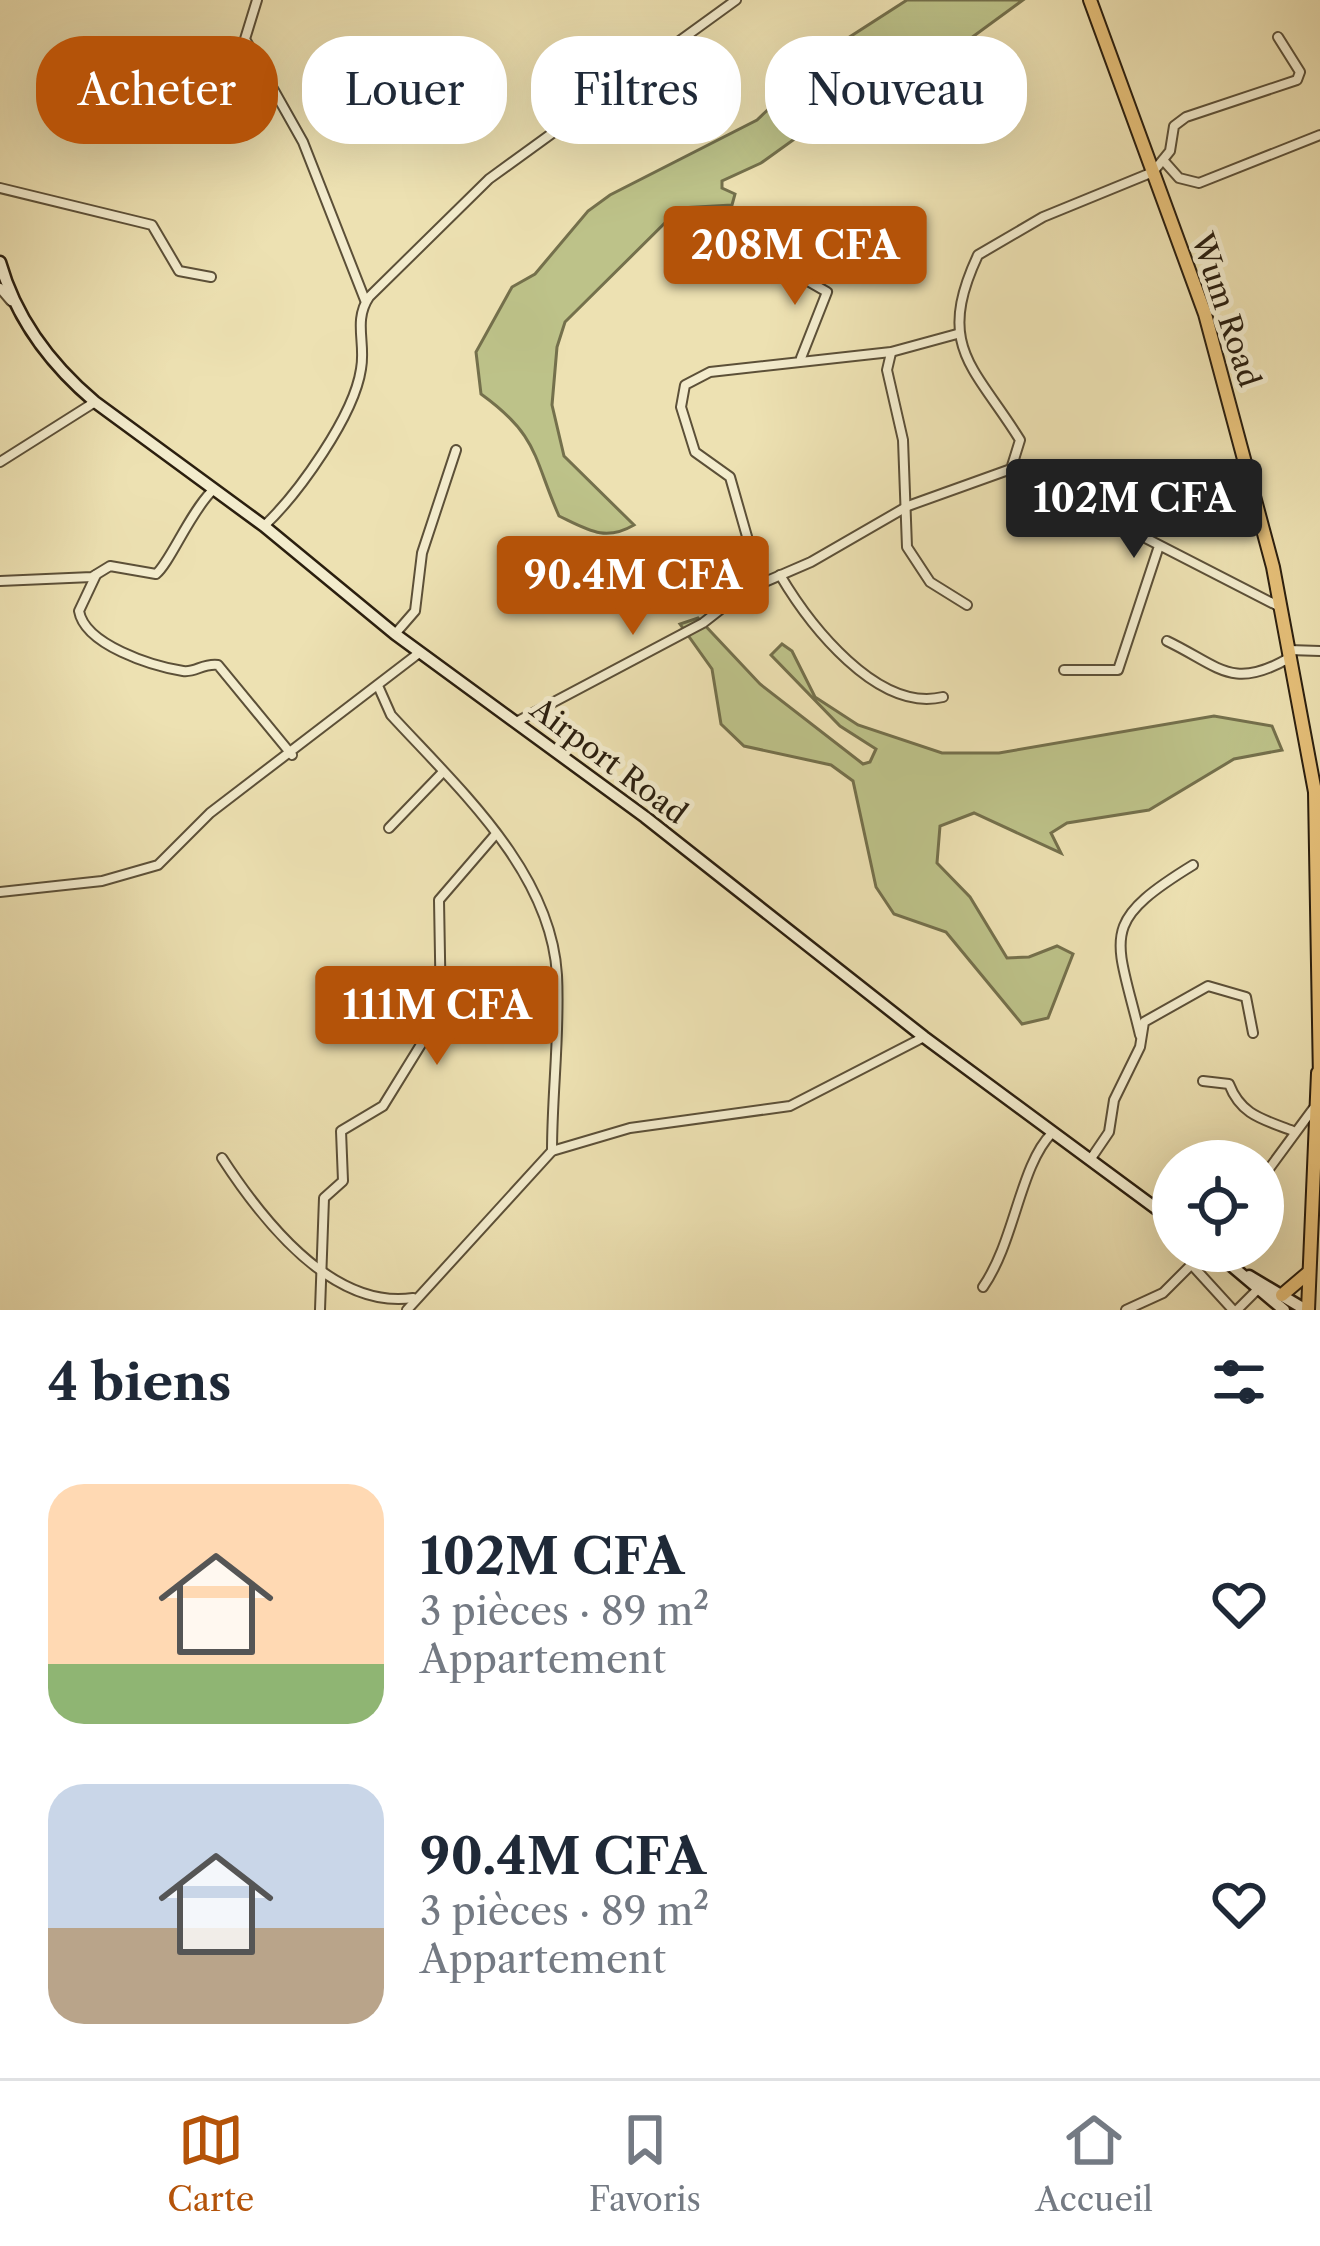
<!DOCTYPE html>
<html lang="fr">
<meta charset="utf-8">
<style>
body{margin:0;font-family:"Libre Caslon Text",serif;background:#f6f6f7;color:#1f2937;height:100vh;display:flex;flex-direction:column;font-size:45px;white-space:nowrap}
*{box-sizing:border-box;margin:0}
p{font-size:39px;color:#747a83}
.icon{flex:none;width:66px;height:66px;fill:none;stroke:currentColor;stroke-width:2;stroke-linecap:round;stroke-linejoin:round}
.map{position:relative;height:1310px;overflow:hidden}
.panel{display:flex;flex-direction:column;background:#fff;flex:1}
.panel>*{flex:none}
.top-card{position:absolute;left:36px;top:36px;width:1248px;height:108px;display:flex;gap:24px}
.controls{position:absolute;left:1152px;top:1140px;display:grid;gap:24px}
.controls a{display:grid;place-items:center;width:132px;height:132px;border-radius:50%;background:#fff;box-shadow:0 12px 48px #0002;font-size:60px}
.price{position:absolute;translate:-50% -102px;padding:0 27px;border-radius:12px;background:#b45309;color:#fff;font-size:39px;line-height:78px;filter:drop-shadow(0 3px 6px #0008)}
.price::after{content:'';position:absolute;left:50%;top:72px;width:36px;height:27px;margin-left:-18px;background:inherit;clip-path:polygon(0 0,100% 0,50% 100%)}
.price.on{background:#222;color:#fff}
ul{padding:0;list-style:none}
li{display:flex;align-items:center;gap:36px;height:300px;padding:0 48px}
li span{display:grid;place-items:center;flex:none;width:336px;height:240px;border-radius:36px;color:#555}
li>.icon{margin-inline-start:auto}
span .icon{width:144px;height:144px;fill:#fffc;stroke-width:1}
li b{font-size:51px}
h2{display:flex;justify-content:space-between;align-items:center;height:144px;padding:0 48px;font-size:51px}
.chip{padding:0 42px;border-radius:48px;background:#fff;box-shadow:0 12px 48px #0002;font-size:42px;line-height:108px}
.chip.on{background:#b45309;color:#fff}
.tabs{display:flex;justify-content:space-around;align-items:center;height:168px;border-top:3px solid #e0e1e3;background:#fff;font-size:33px;color:#747a83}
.tabs a{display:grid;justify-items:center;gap:6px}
.tabs .on{color:#b45309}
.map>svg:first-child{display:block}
.green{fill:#bdc289;stroke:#74704c;stroke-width:3}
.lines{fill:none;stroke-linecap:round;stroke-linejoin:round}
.minor-casing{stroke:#5c5038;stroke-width:12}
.secondary-casing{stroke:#2b1f0f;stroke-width:15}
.trunk-casing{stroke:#2b1f0f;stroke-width:16}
.minor{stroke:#f3eccd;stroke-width:8}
.secondary{stroke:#f3eccd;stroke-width:10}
.trunk{stroke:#e6c079;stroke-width:12}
.labels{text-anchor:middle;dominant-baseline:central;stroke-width:10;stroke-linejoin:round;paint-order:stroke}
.street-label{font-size:30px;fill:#2b1f0f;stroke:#f3eccd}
</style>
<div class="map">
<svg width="1320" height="1310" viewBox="0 0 1320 1310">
<rect width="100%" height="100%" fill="#ede1b2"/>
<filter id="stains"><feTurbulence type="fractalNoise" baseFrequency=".00167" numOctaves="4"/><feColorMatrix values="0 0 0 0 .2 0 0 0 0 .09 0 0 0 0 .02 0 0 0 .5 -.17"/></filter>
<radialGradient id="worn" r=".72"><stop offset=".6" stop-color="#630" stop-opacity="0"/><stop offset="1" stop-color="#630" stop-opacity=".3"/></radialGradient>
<g class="green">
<path d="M907 0H1023L967 41 872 88 846 125 818 122 761 163 722 181V188L735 194 732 205 680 208 565 322 557 347 552 405 564 456 634 525C605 542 588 530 559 516 533 457 539 436 481 394L476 352 512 287 535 274 588 211 610 195 757 120 834 47Z"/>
<path d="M698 618 760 684 863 764 870 762 876 749 840 726 771 655 782 644 792 651 815 697 858 725 942 753H999L1214 716 1272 726 1282 750 1234 759 1149 810 1067 823 1051 833 1061 853 974 813 940 826 937 863 970 897 1007 958 1029 957 1057 946 1073 954 1048 1018 1022 1024 946 932 894 914 876 887 853 781 831 765 744 746 721 724 712 669 680 624Z"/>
</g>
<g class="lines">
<defs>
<g id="minor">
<path d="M257 0 245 39 303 142 365 300"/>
<path d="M1163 160 1179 178 1199 183 1320 135"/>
<path d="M0 188 152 225 179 271 211 277"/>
<path d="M775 262 827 292 801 358"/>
<path d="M0 288 11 301"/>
<path d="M891 353 887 370 903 440 907 547 930 582 967 605"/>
<path d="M0 462 95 402"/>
<path d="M1011 469 1280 607"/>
<path d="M264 526C298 494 354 416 361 369 366 343 353 321 369 297L489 179 736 0"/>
<path d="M96 575 79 611C85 645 152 666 183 671 195 673 203 663 218 665L292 755"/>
<path d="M780 575C809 624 877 713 943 697"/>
<path d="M0 581 92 577 110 566 156 574C169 564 190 513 211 492"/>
<path d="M760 582 730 477 695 452 681 407 685 385 710 372 891 352 957 334"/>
<path d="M395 634 415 611 422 553 456 450"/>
<path d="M1167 641C1219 666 1232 691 1289 658"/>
<path d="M1289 650 1320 651"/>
<path d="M1064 670H1118L1158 549"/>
<path d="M379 688 391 715C457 787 551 871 557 975 560 1033 552 1093 552 1151"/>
<path d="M518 721 703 623 744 591 811 562 908 506 1011 469 1020 440C974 366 935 347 978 255L1043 217 1153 172 1170 151 1174 126 1186 117 1297 80 1300 72 1278 37"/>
<path d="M389 828 442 773"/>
<path d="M0 892 102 881 158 865 210 813 419 653"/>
<path d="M1140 1035C1116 935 1097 924 1193 865"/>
<path d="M1203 1081 1229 1084C1241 1115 1262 1119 1293 1131"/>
<path d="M222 1158C261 1218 331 1310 413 1298"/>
<path d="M1090 1160 1109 1132 1114 1100 1140 1047 1144 1022 1208 986 1246 997 1253 1033"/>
<path d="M1263 1177 1313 1109"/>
<path d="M1191 1264 1233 1310"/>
<path d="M983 1287C1015 1241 1020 1165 1052 1133"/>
<path d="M320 1310 324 1198 343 1181 341 1131 383 1106 441 1012 439 900 495 835"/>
<path d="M407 1310 552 1151 630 1128 790 1106 924 1037"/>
<path d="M1126 1310 1163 1293 1205 1251"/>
<path d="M1237 1310 1259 1288"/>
</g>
<g id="secondary">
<path d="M0 262C16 319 50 364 95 402L264 526 395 634 645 817 924 1037 1173 1221"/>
<path d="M1214 1251 1284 1310"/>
<path d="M1249 1276 1306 1310"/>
</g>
<g id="trunk">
<path d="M1090 0 1205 314 1273 567 1315 792 1320 1080"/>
<path d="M1282 1295 1308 1273"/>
<path d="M1308 1310 1318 1073"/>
</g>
</defs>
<use href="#minor" class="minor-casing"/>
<use href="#secondary" class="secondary-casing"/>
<use href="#trunk" class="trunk-casing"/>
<use href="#minor" class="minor"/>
<use href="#secondary" class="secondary"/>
<use href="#trunk" class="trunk"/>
</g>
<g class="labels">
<g class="street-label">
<text transform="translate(1226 310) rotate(72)">Wum Road</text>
<text transform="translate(609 761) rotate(37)">Airport Road</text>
</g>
</g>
<rect width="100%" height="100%" filter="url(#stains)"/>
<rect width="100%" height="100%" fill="url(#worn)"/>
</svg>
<div class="controls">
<a><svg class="icon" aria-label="locate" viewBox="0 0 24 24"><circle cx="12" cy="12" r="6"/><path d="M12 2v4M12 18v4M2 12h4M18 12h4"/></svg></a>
</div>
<b class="price" style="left:795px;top:308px">208M CFA</b>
<b class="price on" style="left:1134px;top:561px">102M CFA</b>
<b class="price" style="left:633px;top:638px">90.4M CFA</b>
<b class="price" style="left:437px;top:1068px">111M CFA</b>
<div class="top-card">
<a class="chip on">Acheter</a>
<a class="chip">Louer</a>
<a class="chip">Filtres</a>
<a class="chip">Nouveau</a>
</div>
</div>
<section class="panel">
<h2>4 biens<svg class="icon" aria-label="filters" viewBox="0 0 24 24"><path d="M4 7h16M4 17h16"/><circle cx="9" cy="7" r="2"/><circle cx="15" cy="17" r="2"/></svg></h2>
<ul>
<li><span style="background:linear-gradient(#ffd9b3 75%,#8fb573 0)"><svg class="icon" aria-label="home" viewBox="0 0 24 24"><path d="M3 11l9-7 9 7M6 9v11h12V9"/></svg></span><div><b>102M CFA</b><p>3 pièces · 89 m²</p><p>Appartement</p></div><svg class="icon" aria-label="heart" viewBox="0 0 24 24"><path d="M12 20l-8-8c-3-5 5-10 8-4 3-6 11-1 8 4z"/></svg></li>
<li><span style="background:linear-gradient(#c9d6e8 60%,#b9a48a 0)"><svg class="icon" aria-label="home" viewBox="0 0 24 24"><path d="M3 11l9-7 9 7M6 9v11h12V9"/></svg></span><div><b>90.4M CFA</b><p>3 pièces · 89 m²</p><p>Appartement</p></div><svg class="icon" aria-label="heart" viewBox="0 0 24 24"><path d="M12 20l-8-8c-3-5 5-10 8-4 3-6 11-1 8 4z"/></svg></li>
</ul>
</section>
<nav class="tabs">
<a class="on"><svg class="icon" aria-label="map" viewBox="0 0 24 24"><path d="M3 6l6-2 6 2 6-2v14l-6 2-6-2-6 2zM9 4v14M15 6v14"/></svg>Carte</a>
<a><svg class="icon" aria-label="saved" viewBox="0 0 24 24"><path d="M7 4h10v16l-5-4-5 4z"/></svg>Favoris</a>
<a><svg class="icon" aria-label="home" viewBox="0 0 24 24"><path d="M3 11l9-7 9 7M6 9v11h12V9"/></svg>Accueil</a>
</nav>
